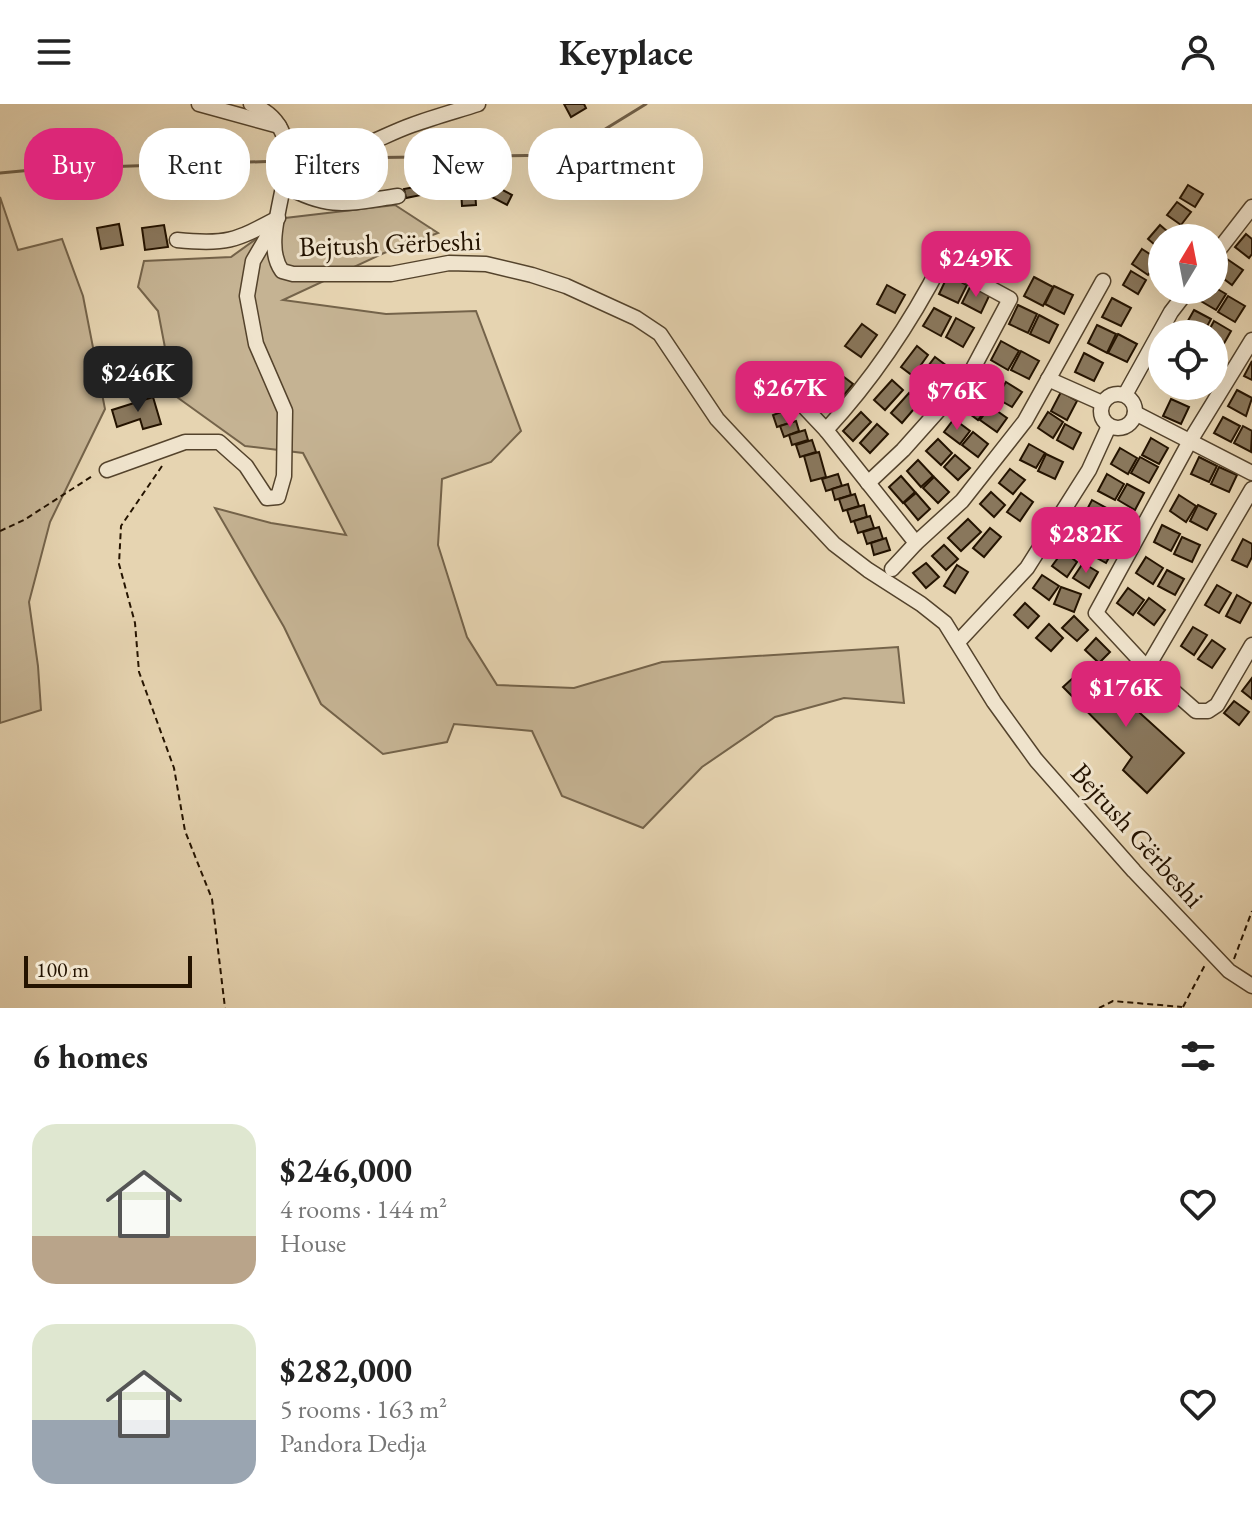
<!DOCTYPE html>
<meta charset="utf-8">
<style>
body{margin:0;font-family:"EB Garamond",serif;background:#f6f6f6;color:#222;height:100vh;display:flex;flex-direction:column;font-size:30px;white-space:nowrap}
*{box-sizing:border-box;margin:0}
p{font-size:26px;color:#767676}
.icon{flex:none;width:44px;height:44px;fill:none;stroke:currentColor;stroke-width:2;stroke-linecap:round;stroke-linejoin:round}
.map{position:relative;height:904px;overflow:hidden}
.sheet{display:flex;flex-direction:column;background:#fff;flex:1}
.sheet>*{flex:none}
.guide{position:absolute;left:24px;top:24px;width:800px;height:72px;display:flex;gap:16px}
.needle{width:52px;rotate:10deg}
.fabs{position:absolute;left:1148px;top:120px;display:grid;gap:16px}
.fabs a{display:grid;place-items:center;width:80px;height:80px;border-radius:50%;background:#fff;box-shadow:0 8px 32px #0002;font-size:40px}
.scale{position:absolute;left:24px;bottom:20px;width:168px;box-sizing:border-box;padding-left:8px;border:4px solid #241300;border-top:0;font-size:22px;line-height:28px;white-space:nowrap;color:#241300;-webkit-text-stroke:6px #efe3cc;paint-order:stroke}
.price{position:absolute;translate:-50% -68px;padding:0 18px;border-radius:16px;background:#db2777;color:#fff;font-size:26px;line-height:52px;filter:drop-shadow(0 2px 4px #0008)}
.price::after{content:'';position:absolute;left:50%;top:48px;width:24px;height:18px;margin-left:-12px;background:inherit;clip-path:polygon(0 0,100% 0,50% 100%)}
.price.selected{background:#222;color:#fff}
ul{padding:0;list-style:none}
li{display:flex;align-items:center;gap:24px;height:200px;padding:0 32px}
li span{display:grid;place-items:center;flex:none;width:224px;height:160px;border-radius:24px;color:#555}
li>.icon{margin-inline-start:auto}
span .icon{width:96px;height:96px;fill:#fffc;stroke-width:1}
li b{font-size:34px}
h2{display:flex;justify-content:space-between;align-items:center;height:96px;padding:0 32px;font-size:34px}
.tag{padding:0 28px;border-radius:32px;background:#fff;box-shadow:0 8px 32px #0002;font-size:28px;line-height:72px}
.tag.selected{background:#db2777;color:#fff}
header{display:flex;justify-content:space-between;align-items:center;height:104px;padding:0 32px;background:#fff;font-size:36px;font-weight:700}
.map>svg:first-child{display:block}
.green{fill:#c5b393;stroke:#74634a;stroke-width:2}
.lines{fill:none;stroke-linecap:round;stroke-linejoin:round}
.stream{stroke:#715f46;stroke-width:3}
.building{fill:#89775c;stroke:#241300;stroke-width:2}
.minor-casing{stroke:#54432c;stroke-width:17}
.path{stroke:#241300;stroke-width:2;stroke-dasharray:6 4;stroke-linecap:butt}
.minor{stroke:#efe3cc;stroke-width:14}
.labels{text-anchor:middle;dominant-baseline:central;stroke-width:6;stroke-linejoin:round;paint-order:stroke}
.street-label{font-size:28px;fill:#241300;stroke:#efe3cc}
</style>
<header><svg class="icon" aria-label="menu" viewBox="0 0 24 24"><path d="M4 6h16M4 12h16M4 18h16"/></svg>Keyplace<svg class="icon" aria-label="person" viewBox="0 0 24 24"><circle cx="12" cy="8" r="4"/><path d="M4 21q1-7 8-7t8 7"/></svg></header>
<div class="map">
<svg width="1252" height="904" viewBox="0 0 1252 904">
<rect width="100%" height="100%" fill="#e6d4b1"/>
<filter id="stains"><feTurbulence type="fractalNoise" baseFrequency=".0025" numOctaves="4"/><feColorMatrix values="0 0 0 0 .2 0 0 0 0 .09 0 0 0 0 .02 0 0 0 .5 -.17"/></filter>
<radialGradient id="worn" r=".72"><stop offset=".6" stop-color="#630" stop-opacity="0"/><stop offset="1" stop-color="#630" stop-opacity=".3"/></radialGradient>
<g class="green">
<path d="M0 93 18 146 62 135 83 192 105 305 50 418 29 498 38 562 41 606 0 619Z"/>
<path d="M395 101 438 129 384 149 283 196 386 210 476 207 521 327 491 358 442 375 438 441 467 533 497 581 574 584 662 558 898 543 904 599 844 594 775 613 702 663 643 724 562 692 532 627 454 620 447 638 383 650 321 600 284 523 215 404 271 419 346 431 303 349 245 342 174 291 158 207 138 183 144 157 231 153 285 114Z"/>
</g>
<g class="lines">
<g class="stream">
<path d="M344 54 563 51 646 0"/>
<path d="M292 56 316 55"/>
<path d="M0 69 43 65 280 57"/>
</g>
</g>
<g class="building">
<path d="M564 0H584L586 4 571 13Z"/>
<path d="M1188 81 1203 90 1195 103 1180 94Z"/>
<path d="M420 82 421 91 406 94 404 85Z"/>
<path d="M495 82 512 91 507 101 490 92Z"/>
<path d="M461 86H475L476 101 462 102Z"/>
<path d="M1177 98 1191 108 1181 121 1167 111Z"/>
<path d="M119 120 123 141 101 145 97 124Z"/>
<path d="M164 121 168 143 145 146 142 124Z"/>
<path d="M1160 121 1175 134H1162V147L1148 135Z"/>
<path d="M1246 130 1252 135V150L1249 154 1235 143Z"/>
<path d="M1142 145 1159 156 1148 171 1132 160Z"/>
<path d="M1227 155 1243 166 1232 181 1216 169Z"/>
<path d="M1161 158 1162 159V177L1153 172Z"/>
<path d="M1131 167 1146 176 1138 190 1123 181Z"/>
<path d="M948 171 967 181 958 199 939 190Z"/>
<path d="M1034 173 1053 183 1043 202 1024 192Z"/>
<path d="M887 181 905 191 895 209 877 200Z"/>
<path d="M971 181 990 190 981 209 962 199Z"/>
<path d="M1054 182 1073 191 1064 210 1045 200Z"/>
<path d="M1214 183 1226 190 1216 206 1199 196 1206 186H1214Z"/>
<path d="M1228 192 1245 202 1235 218 1218 208Z"/>
<path d="M1112 194 1131 204 1121 222 1102 213Z"/>
<path d="M1018 201 1037 210 1028 229 1009 220Z"/>
<path d="M934 204 951 213 941 232 923 222Z"/>
<path d="M1194 206 1211 215 1203 230 1185 222Z"/>
<path d="M1039 211 1058 221 1049 239 1030 230Z"/>
<path d="M956 214 974 224 963 243 946 233Z"/>
<path d="M1214 217 1231 227 1222 243 1214 239V230H1207Z"/>
<path d="M862 220 877 231 861 253 845 242Z"/>
<path d="M1097 221 1116 230 1107 249 1088 239Z"/>
<path d="M1118 230 1137 240 1127 258 1108 249Z"/>
<path d="M1001 237 1019 247 1008 266 991 256Z"/>
<path d="M917 242 928 251 913 272 901 263Z"/>
<path d="M1021 247 1039 257 1029 275 1011 266Z"/>
<path d="M1084 249 1103 259 1094 277 1075 268Z"/>
<path d="M935 253 947 262 931 283 919 274Z"/>
<path d="M1252 257V276L1244 272Z"/>
<path d="M818 263 827 271 818 281 809 274Z"/>
<path d="M988 267 1003 277 993 292 978 282Z"/>
<path d="M831 269 839 275 830 285 823 279Z"/>
<path d="M844 273 853 280 844 291 835 283Z"/>
<path d="M892 276 903 286 885 306 874 296Z"/>
<path d="M1006 278 1022 288 1012 303 996 294Z"/>
<path d="M1179 282H1202L1195 294 1178 284Z"/>
<path d="M1237 286 1252 294 1246 312 1228 302Z"/>
<path d="M1061 288 1077 297 1067 316 1051 307Z"/>
<path d="M909 289 919 299 902 319 891 309Z"/>
<path d="M972 291 988 303 978 316 962 304Z"/>
<path d="M153 293 161 320 143 325 140 315 117 323 112 306Z"/>
<path d="M1171 295 1189 303 1181 320 1163 312Z"/>
<path d="M990 302 1007 314 997 328 980 316Z"/>
<path d="M789 305 793 318 777 323 773 311Z"/>
<path d="M861 308 871 318 853 337 843 327Z"/>
<path d="M1048 308 1063 318 1053 334 1038 324Z"/>
<path d="M1223 313 1240 322 1231 338 1214 329Z"/>
<path d="M954 315 970 327 960 340 944 328Z"/>
<path d="M796 317 799 327 784 333 780 322Z"/>
<path d="M877 320 888 330 870 349 860 339Z"/>
<path d="M1065 320 1081 329 1073 345 1057 336Z"/>
<path d="M1243 322 1252 327 1251 348 1234 339Z"/>
<path d="M805 326 808 336 792 341 789 331Z"/>
<path d="M973 328 988 340 978 353 962 341Z"/>
<path d="M1151 334 1168 344 1159 360 1142 351Z"/>
<path d="M938 335 952 349 941 361 926 347Z"/>
<path d="M812 336 816 348 800 353 796 341Z"/>
<path d="M1029 340 1045 349 1036 364 1020 356Z"/>
<path d="M1120 344 1137 354 1128 370 1111 360Z"/>
<path d="M819 348 826 373 811 377 804 352Z"/>
<path d="M1046 350 1063 358 1055 375 1038 367Z"/>
<path d="M955 351 970 364 958 376 944 363Z"/>
<path d="M1140 353 1158 363 1149 379 1131 369Z"/>
<path d="M1199 353 1217 362 1209 378 1191 370Z"/>
<path d="M918 356 933 372 921 383 907 367Z"/>
<path d="M1219 363 1237 371 1229 388 1211 380Z"/>
<path d="M1010 365 1025 376 1013 390 999 379Z"/>
<path d="M838 370 842 382 826 387 822 375Z"/>
<path d="M1107 370 1124 380 1115 396 1098 387Z"/>
<path d="M901 372 915 388 903 399 889 383Z"/>
<path d="M934 373 949 388 938 399 923 384Z"/>
<path d="M848 380 851 391 835 396 832 385Z"/>
<path d="M1127 380 1144 389 1135 406 1118 396Z"/>
<path d="M991 388 1005 401 994 413 980 400Z"/>
<path d="M916 389 930 405 918 416 904 399Z"/>
<path d="M1021 389 1033 398 1020 417 1007 408Z"/>
<path d="M855 390 859 402 843 407 839 395Z"/>
<path d="M1179 391 1196 402 1186 418 1170 407Z"/>
<path d="M1092 396 1110 406 1101 422 1083 413Z"/>
<path d="M864 401 867 413 851 418 847 406Z"/>
<path d="M1198 401 1216 410 1207 426 1190 417Z"/>
<path d="M1112 408 1130 418 1121 434 1103 424Z"/>
<path d="M870 412 874 424 858 429 854 417Z"/>
<path d="M968 415 981 428 961 447 948 434Z"/>
<path d="M1162 421 1180 430 1171 447 1154 438Z"/>
<path d="M1077 422 1094 432 1085 448 1068 438Z"/>
<path d="M879 423 883 435 867 440 863 428Z"/>
<path d="M990 424 1001 433 984 453 973 444Z"/>
<path d="M1097 433 1115 443 1106 459 1088 449Z"/>
<path d="M1182 433 1200 441 1192 458 1174 450Z"/>
<path d="M886 434 890 446 874 451 871 439Z"/>
<path d="M1243 435 1252 440V453L1247 463 1232 456Z"/>
<path d="M944 441 958 455 946 466 932 452Z"/>
<path d="M1063 447 1077 458 1067 473 1052 462Z"/>
<path d="M1146 453 1163 464 1153 480 1136 469Z"/>
<path d="M926 459 939 473 926 484 913 469Z"/>
<path d="M1083 459 1098 468 1089 484 1073 474Z"/>
<path d="M957 461 968 468 955 489 944 482Z"/>
<path d="M1167 466 1184 475 1175 491 1158 482Z"/>
<path d="M1042 471 1059 482 1049 496 1033 484Z"/>
<path d="M1217 481 1231 489 1219 509 1205 501Z"/>
<path d="M1061 483 1081 490 1074 508 1054 500Z"/>
<path d="M1128 484 1144 496 1133 511 1117 499Z"/>
<path d="M1237 491 1251 499 1240 519 1226 512Z"/>
<path d="M1149 494 1165 506 1154 521 1138 509Z"/>
<path d="M1025 499 1039 512 1028 524 1014 511Z"/>
<path d="M1074 512 1088 526 1077 537 1062 524Z"/>
<path d="M1049 520 1063 534 1051 547 1036 534Z"/>
<path d="M1193 523 1207 531 1194 551 1181 542Z"/>
<path d="M1096 534 1110 548 1099 559 1085 546Z"/>
<path d="M1212 536 1225 545 1212 564 1198 555Z"/>
<path d="M1087 561 1184 649 1147 689 1123 666 1132 653 1063 583Z"/>
<path d="M1252 574V595L1242 587Z"/>
<path d="M1234 597 1249 608 1239 621 1224 609Z"/>
</g>
<g class="lines">
<defs>
<g id="minor">
<path d="M199 0 279 22"/>
<path d="M251 0C328 31 251 124 282 167L293 170H391L449 159 486 160 532 171 566 182 636 214 660 230 717 315 834 440 868 466 921 500 945 519 994 598 1036 656 1134 767 1229 867 1252 882"/>
<path d="M284 35C332 68 367 37 412 21 434 13 456 7 478 0"/>
<path d="M284 81C330 107 349 99 398 92"/>
<path d="M177 136C226 141 235 137 278 114"/>
<path d="M1214 152 1252 103"/>
<path d="M1252 236 1190 337 1096 509 1147 564 1196 607H1208L1217 601 1252 541"/>
<path d="M776 273 826 326 916 439"/>
<path d="M1048 275 1102 299"/>
<circle cx="1118" cy="307" r="17"/>
<path d="M1125 291 1171 208 1188 186"/>
<path d="M1135 309 1252 369"/>
<path d="M826 326C873 275 910 220 942 158L1010 195 969 272 903 346 868 379"/>
<path d="M107 366 185 338H219L246 362 267 394 278 393 284 372 285 307 256 240 247 192 253 157 274 121"/>
<path d="M892 465 916 439 962 397 1025 317 1103 177"/>
<path d="M958 538 1027 464 1089 366 1109 322"/>
<path d="M1147 564 1252 385"/>
</g>
</defs>
<use href="#minor" class="minor-casing"/>
<g class="path">
<path d="M162 362 121 422 119 460 135 519 139 568 174 664 185 727 212 795 225 904"/>
<path d="M0 427 24 416 94 371"/>
<path d="M1234 855 1252 807"/>
<path d="M1183 903 1206 859"/>
<path d="M1099 904 1113 897 1182 903"/>
</g>
<use href="#minor" class="minor"/>
</g>
<g class="labels">
<g class="street-label">
<text transform="translate(390 139) rotate(-2)">Bejtush Gërbeshi</text>
<text transform="translate(1138 731) rotate(48)">Bejtush Gërbeshi</text>
</g>
</g>
<rect width="100%" height="100%" filter="url(#stains)"/>
<rect width="100%" height="100%" fill="url(#worn)"/>
</svg>
<div class="fabs">
<a><svg class="needle" viewBox="-14 -14 28 28"><path d="M0-13l5 13h-10z" fill="#e53935"/><path d="M0 13l5-13h-10z" fill="#767676"/></svg></a>
<a><svg class="icon" aria-label="locate" viewBox="0 0 24 24"><circle cx="12" cy="12" r="6"/><path d="M12 2v4M12 18v4M2 12h4M18 12h4"/></svg></a>
</div>
<div class="scale">100 m</div>
<b class="price" style="left:976px;top:195px">$249K</b>
<b class="price selected" style="left:138px;top:310px">$246K</b>
<b class="price" style="left:790px;top:325px">$267K</b>
<b class="price" style="left:957px;top:328px">$76K</b>
<b class="price" style="left:1086px;top:471px">$282K</b>
<b class="price" style="left:1126px;top:625px">$176K</b>
<div class="guide">
<a class="tag selected">Buy</a>
<a class="tag">Rent</a>
<a class="tag">Filters</a>
<a class="tag">New</a>
<a class="tag">Apartment</a>
</div>
</div>
<section class="sheet">
<h2>6 homes<svg class="icon" aria-label="filters" viewBox="0 0 24 24"><path d="M4 7h16M4 17h16"/><circle cx="9" cy="7" r="2"/><circle cx="15" cy="17" r="2"/></svg></h2>
<ul>
<li><span style="background:linear-gradient(#dfe7d0 70%,#b9a48a 0)"><svg class="icon" aria-label="home" viewBox="0 0 24 24"><path d="M3 11l9-7 9 7M6 9v11h12V9"/></svg></span><div><b>$246,000</b><p>4 rooms · 144 m²</p><p>House</p></div><svg class="icon" aria-label="heart" viewBox="0 0 24 24"><path d="M12 20l-8-8c-3-5 5-10 8-4 3-6 11-1 8 4z"/></svg></li>
<li><span style="background:linear-gradient(#dfe7d0 60%,#9aa5b1 0)"><svg class="icon" aria-label="home" viewBox="0 0 24 24"><path d="M3 11l9-7 9 7M6 9v11h12V9"/></svg></span><div><b>$282,000</b><p>5 rooms · 163 m²</p><p>Pandora Dedja</p></div><svg class="icon" aria-label="heart" viewBox="0 0 24 24"><path d="M12 20l-8-8c-3-5 5-10 8-4 3-6 11-1 8 4z"/></svg></li>
</ul>
</section>
